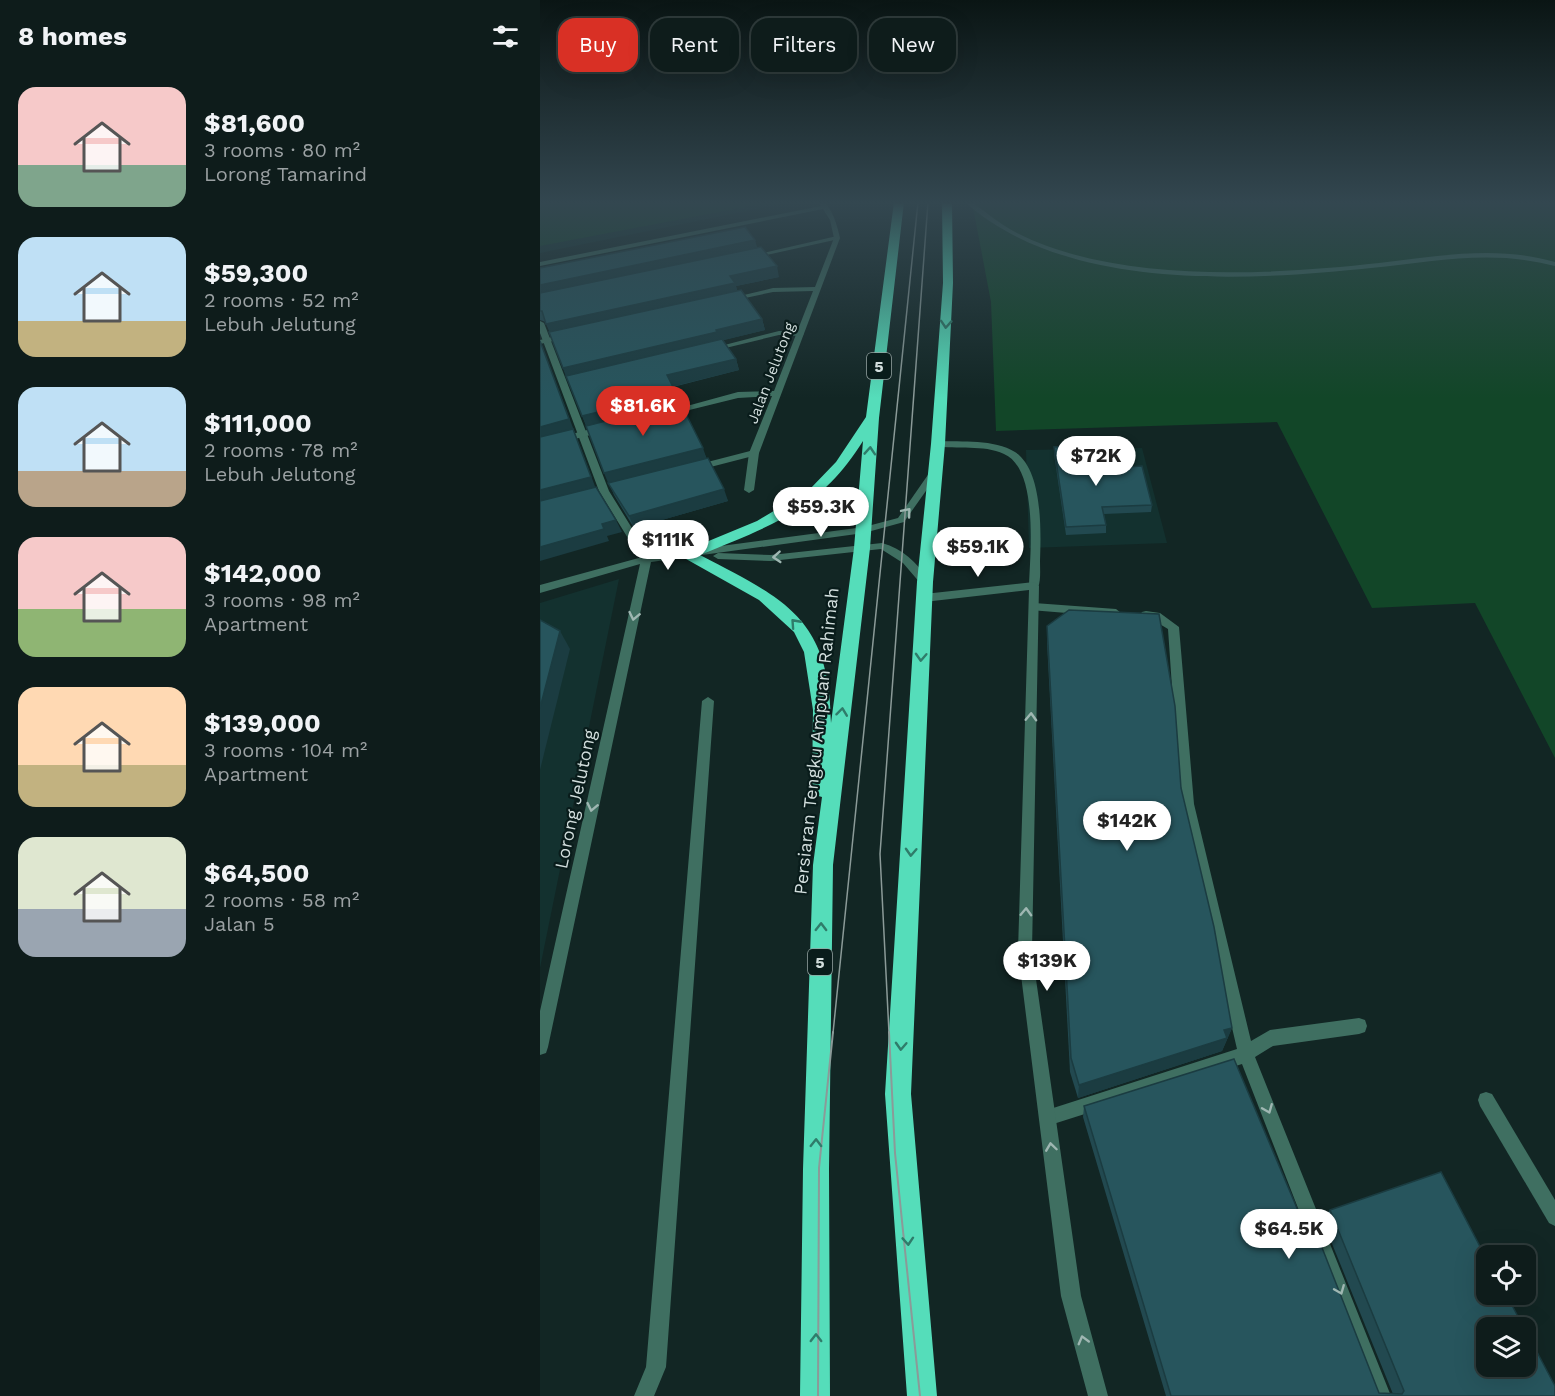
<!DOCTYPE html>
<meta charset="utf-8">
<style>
body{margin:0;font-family:"Work Sans",sans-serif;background:#1c2928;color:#f1f3f6;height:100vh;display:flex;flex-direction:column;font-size:22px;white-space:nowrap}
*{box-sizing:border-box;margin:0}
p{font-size:20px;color:#9ba1a3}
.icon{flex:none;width:33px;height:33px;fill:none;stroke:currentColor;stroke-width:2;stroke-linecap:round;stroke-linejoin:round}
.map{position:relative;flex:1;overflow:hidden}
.side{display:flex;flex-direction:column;background:#0e1c1b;width:540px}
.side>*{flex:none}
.top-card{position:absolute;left:18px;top:18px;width:570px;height:54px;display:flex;gap:12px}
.buttons{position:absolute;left:936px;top:1245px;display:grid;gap:12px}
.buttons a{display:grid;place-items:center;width:60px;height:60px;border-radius:12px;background:#0e1c1b;box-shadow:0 6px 24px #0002,0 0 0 2px #2e3a3a;font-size:30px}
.price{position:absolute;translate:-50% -51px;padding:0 14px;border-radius:21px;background:#fff;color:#222;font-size:20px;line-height:39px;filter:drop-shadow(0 2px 3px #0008)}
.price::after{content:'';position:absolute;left:50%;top:36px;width:18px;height:14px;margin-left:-9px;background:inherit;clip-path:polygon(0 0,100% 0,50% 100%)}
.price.active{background:#d93025;color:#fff}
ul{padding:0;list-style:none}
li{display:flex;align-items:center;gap:18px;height:150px;padding:0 18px}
li span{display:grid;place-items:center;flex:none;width:168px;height:120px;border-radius:18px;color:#555}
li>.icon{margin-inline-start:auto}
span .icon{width:72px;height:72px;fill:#fffc;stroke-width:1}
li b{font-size:26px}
h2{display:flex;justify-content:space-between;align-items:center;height:72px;padding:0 18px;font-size:26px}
.tag{padding:0 21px;border-radius:18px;background:#0e1c1b;box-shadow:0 6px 24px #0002,0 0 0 2px #2e3a3a;font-size:21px;line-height:54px}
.tag.active{background:#d93025;color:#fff}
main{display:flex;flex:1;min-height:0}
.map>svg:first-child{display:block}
.built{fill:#13312f}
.green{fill:#124628}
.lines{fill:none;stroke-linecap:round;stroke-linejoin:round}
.lane{fill:#3f6f61;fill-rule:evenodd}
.street{fill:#3f6f61;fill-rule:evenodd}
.highway{fill:#55ddba;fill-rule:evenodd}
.tram-far1{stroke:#8b9a98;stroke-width:1.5}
.tram{stroke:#8b9a98;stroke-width:2}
.wall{fill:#224950}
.shaded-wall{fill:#1b3c41}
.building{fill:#27555d;stroke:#1b3c41;stroke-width:1.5}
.oneway{stroke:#2f7c6a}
.oneway2{stroke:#9fb7b2}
.labels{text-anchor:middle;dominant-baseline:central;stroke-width:4.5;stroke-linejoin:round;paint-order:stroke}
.far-street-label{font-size:15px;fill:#d2dedd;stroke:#091c1b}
.shield{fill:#091c1b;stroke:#96a4a3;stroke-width:1.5}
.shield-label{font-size:16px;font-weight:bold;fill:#d2dedd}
.street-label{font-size:18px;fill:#d2dedd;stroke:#091c1b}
</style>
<main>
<section class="side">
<h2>8 homes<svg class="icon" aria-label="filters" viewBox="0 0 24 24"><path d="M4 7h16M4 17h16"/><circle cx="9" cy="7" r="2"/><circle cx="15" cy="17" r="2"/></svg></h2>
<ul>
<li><span style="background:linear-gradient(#f6c9c9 65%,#7fa58c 0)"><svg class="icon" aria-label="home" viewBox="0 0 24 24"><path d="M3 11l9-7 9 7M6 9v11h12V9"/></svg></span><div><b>$81,600</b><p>3 rooms · 80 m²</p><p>Lorong Tamarind</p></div></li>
<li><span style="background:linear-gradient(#bfe0f5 70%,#c2b280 0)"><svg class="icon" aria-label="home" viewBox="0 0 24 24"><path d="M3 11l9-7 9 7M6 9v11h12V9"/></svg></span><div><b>$59,300</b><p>2 rooms · 52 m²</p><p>Lebuh Jelutung</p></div></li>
<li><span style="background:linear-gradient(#bfe0f5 70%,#b9a48a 0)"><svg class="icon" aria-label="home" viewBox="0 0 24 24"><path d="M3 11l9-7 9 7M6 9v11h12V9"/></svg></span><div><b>$111,000</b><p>2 rooms · 78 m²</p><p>Lebuh Jelutong</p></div></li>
<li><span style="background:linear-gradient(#f6c9c9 60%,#8fb573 0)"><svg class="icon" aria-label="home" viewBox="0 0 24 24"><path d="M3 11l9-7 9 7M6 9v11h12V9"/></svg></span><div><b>$142,000</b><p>3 rooms · 98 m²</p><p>Apartment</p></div></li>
<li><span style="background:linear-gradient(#ffd9b3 65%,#c2b280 0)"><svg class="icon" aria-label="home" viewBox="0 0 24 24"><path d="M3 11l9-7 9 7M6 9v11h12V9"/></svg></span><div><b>$139,000</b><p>3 rooms · 104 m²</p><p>Apartment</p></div></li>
<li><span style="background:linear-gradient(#dfe7d0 60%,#9aa5b1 0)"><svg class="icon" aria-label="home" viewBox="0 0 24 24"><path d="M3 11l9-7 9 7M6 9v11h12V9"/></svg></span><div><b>$64,500</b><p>2 rooms · 58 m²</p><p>Jalan 5</p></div></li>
</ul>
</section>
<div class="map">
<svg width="1015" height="1396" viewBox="0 0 1015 1396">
<rect width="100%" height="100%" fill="#122624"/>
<g class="built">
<path d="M0 202H251L0 253Z"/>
<path d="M602 448 627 543 489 548 486 450Z"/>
<path d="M79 579 0 968V603Z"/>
</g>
<g class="green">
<path d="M0 202H232L0 246Z"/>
<path d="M432 202H1015V758L935 603 832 608 737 422 456 431 451 302Z"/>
</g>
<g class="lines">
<g class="lane">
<path d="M425 202H432C447 213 461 225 477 233 578 284 729 275 839 263 899 256 957 245 1015 262V266C951 249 894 262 831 268 705 281 526 292 425 202Z"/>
<path d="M297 236 299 237V239L213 258 210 256Z"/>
<path d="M0 321 4 323 69 491 111 559 110 561H102L59 491 0 333Z"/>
<path d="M239 331 260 332 264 334 260 336 239 335 173 351 169 349Z"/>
<path d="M398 441C422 442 454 439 475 452 503 470 501 532 500 561 500 570 501 580 498 588H490L489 586C490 555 499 469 464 454 443 444 417 450 395 446V442Z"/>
<path d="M214 450 219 453 217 455 155 471 150 468 152 466Z"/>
<path d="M494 603 576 609 581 613 576 617 490 610 489 607Z"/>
<path d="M606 611 620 613 639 627 654 804 711 1041 730 1030 819 1018 825 1020 827 1026 825 1032 819 1034 733 1046 715 1057 851 1396H831L702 1064 507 1126 501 1124 499 1118 501 1112 507 1110 697 1049 640 804 628 629 613 620 602 618 600 615 602 612Z"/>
<path d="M168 697 174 701 126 1367 114 1396H94L106 1367 162 701Z"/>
</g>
<g class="street">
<path d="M278 202H284C293 210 297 225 300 238L219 453 214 490 209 493 204 490 209 453 232 396 198 398 129 415 125 412 198 392 234 391 273 291 233 292 191 301 187 299 233 288 275 287 294 238 290 220 283 209 0 266V262L281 206Z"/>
<path d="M28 333H31V337L0 344V340Z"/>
<path d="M63 426 67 429 66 431 0 448V442Z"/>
<path d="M395 468 400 471 364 522 324 533 111 562 8 1047 6 1053 0 1055V1011L100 564 0 593V585L106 556 324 527 358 518 392 469Z"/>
<path d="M342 543C363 549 376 562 389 580L390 582 389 584H381L363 563 341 549 231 561 178 559 173 556 178 553 231 555Z"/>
<path d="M494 582 499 586 492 951 541 1296 568 1396H548L521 1296 478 951 489 590 384 602 379 598 384 594Z"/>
<path d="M946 1092 952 1094 1015 1200V1226L1009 1223 940 1106 938 1100 940 1094Z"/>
</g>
<g class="highway">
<path d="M354 202H364L339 418 330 548 293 865 289 1169 290 1396H260L263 1169 273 865 282 797 275 795 272 789 273 710 264 652 254 632 219 600 139 555 142 552 217 521 269 490 296 462 326 417ZM323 441 314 548 291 723C290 617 244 599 160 555 232 525 279 511 323 441Z"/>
<path d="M402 202H412L413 283 405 444 393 582 371 1094 397 1396H367L345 1094 377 582 391 444 403 283Z"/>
</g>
<g class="tram-far1">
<path d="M293 1033 378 202"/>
<path d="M349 1033 340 854 388 202"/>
</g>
<g class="tram">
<path d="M349 1032 355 1153 380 1396"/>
<path d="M278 1396 279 1168 293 1032"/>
</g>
</g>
<g class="wall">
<path d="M217 248 239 277 196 286 197 291 222 319 225 330 183 340 196 359 199 370 133 387 139 403 188 501 94 528 74 495 23 368 6 322 0 320V268Z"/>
<path d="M514 447 555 469 612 505 611 512 564 514 566 525V533L526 535 514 454Z"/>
<path d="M507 626 641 788 692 1028 682 1051 538 1098 530 1072 507 643Z"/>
<path d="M544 1106 762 1220 839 1393 853 1394 782 1219 790 1210 1015 1396H626L543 1117Z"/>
</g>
<g class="shaded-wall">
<path d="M215 240 218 250 0 296V285Z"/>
<path d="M237 266 239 277 196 286 198 294 11 335 6 324 190 276Z"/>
<path d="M222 319 225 330 27 379 23 368Z"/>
<path d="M0 340 56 489 0 504Z"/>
<path d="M196 359 199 370 131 387 127 375Z"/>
<path d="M136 393 139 404 47 428 42 416Z"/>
<path d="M163 448 167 460 69 485 64 473Z"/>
<path d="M184 489 188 501 94 528 89 516Z"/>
<path d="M76 520 82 532 67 536 69 541 0 561V547L62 524Z"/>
<path d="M20 631 30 649 0 770V708Z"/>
<path d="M692 1028 682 1051 538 1098 539 1085 684 1030Z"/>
</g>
<g class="building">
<path d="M205 227 215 240 0 285V268Z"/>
<path d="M221 247 237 266 190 276 195 283 6 324 2 311H0V293Z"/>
<path d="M201 290 222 319 176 330 177 332 23 368 9 332Z"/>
<path d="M182 339 196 359 127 375 136 393 42 416 26 376Z"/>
<path d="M0 341 29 419 0 427Z"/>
<path d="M140 402 163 448 64 473 46 426Z"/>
<path d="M33 429 51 477 0 490V437Z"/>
<path d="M550 445 555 469 602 466 612 505 562 507 566 525 526 527 514 447Z"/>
<path d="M168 458 184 489 89 516 68 483Z"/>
<path d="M56 487 76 520 62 524 64 529 0 547V501Z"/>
<path d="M529 610 619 614 635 706 641 788 674 927 692 1028 684 1030 687 1038 539 1085 531 1058 507 626Z"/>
<path d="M0 620 20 631 0 708Z"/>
<path d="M694 1059 762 1220 770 1217 839 1393 862 1394 864 1391 790 1210 901 1172 946 1258V1294H966L984 1328H946V1366H986V1331L1015 1386V1396H631L544 1106Z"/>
</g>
<defs><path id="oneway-chevron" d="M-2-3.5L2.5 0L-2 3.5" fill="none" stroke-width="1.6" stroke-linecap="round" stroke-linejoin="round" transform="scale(1.5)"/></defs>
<g class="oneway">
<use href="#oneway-chevron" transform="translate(406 324) rotate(94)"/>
<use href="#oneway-chevron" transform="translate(330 451) rotate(-86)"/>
<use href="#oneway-chevron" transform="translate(255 623) rotate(-132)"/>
<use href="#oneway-chevron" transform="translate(381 657) rotate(93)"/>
<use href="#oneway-chevron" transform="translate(302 712) rotate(-83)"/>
<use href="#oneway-chevron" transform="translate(371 852) rotate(93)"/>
<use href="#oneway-chevron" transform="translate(281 927) rotate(-89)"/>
<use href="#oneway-chevron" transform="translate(361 1046) rotate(93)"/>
<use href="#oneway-chevron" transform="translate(276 1143) rotate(-89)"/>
<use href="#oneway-chevron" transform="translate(368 1241) rotate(86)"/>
<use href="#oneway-chevron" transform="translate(276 1338) rotate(-90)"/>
</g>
<g class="oneway2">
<use href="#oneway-chevron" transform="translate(367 512) rotate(-50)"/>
<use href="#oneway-chevron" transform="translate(237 557) rotate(176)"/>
<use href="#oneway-chevron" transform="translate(94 616) rotate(102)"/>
<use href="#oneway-chevron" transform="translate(491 717) rotate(-88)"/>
<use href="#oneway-chevron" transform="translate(52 807) rotate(102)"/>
<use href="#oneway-chevron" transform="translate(486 912) rotate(-88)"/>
<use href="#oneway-chevron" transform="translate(728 1109) rotate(68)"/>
<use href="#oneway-chevron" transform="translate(511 1147) rotate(-98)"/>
<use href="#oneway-chevron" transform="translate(800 1290) rotate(68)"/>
<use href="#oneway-chevron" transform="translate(543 1340) rotate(-105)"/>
</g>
<linearGradient id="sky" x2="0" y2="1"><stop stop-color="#0a1514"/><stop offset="0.51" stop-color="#334750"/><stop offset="1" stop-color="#334750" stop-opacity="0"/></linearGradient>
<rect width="1015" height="398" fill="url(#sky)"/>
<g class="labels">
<g class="far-street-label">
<text transform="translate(231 373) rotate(-69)">Jalan Jelutong</text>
</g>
<g class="shield">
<rect x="327" y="353" width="24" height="26" rx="4.5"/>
<rect x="268" y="949" width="24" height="26" rx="4.5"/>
</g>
<g class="shield-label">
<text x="339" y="366">5</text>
<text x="280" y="962">5</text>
</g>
<g class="street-label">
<text transform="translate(276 741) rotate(-84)">Persiaran Tengku Ampuan Rahimah</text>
<text transform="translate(35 799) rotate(-78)">Lorong Jelutong</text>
</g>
</g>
</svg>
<div class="buttons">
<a><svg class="icon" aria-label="locate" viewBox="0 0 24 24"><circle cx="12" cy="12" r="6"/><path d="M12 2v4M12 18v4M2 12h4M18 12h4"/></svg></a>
<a><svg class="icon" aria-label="layers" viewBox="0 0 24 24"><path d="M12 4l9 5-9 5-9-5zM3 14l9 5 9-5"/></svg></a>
</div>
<b class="price active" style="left:103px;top:437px">$81.6K</b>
<b class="price" style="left:556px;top:487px">$72K</b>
<b class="price" style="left:281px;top:538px">$59.3K</b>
<b class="price" style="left:128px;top:571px">$111K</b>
<b class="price" style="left:438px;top:578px">$59.1K</b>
<b class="price" style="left:587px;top:852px">$142K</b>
<b class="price" style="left:507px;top:992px">$139K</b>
<b class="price" style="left:749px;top:1260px">$64.5K</b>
<div class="top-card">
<a class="tag active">Buy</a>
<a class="tag">Rent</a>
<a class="tag">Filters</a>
<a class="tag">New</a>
</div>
</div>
</main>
